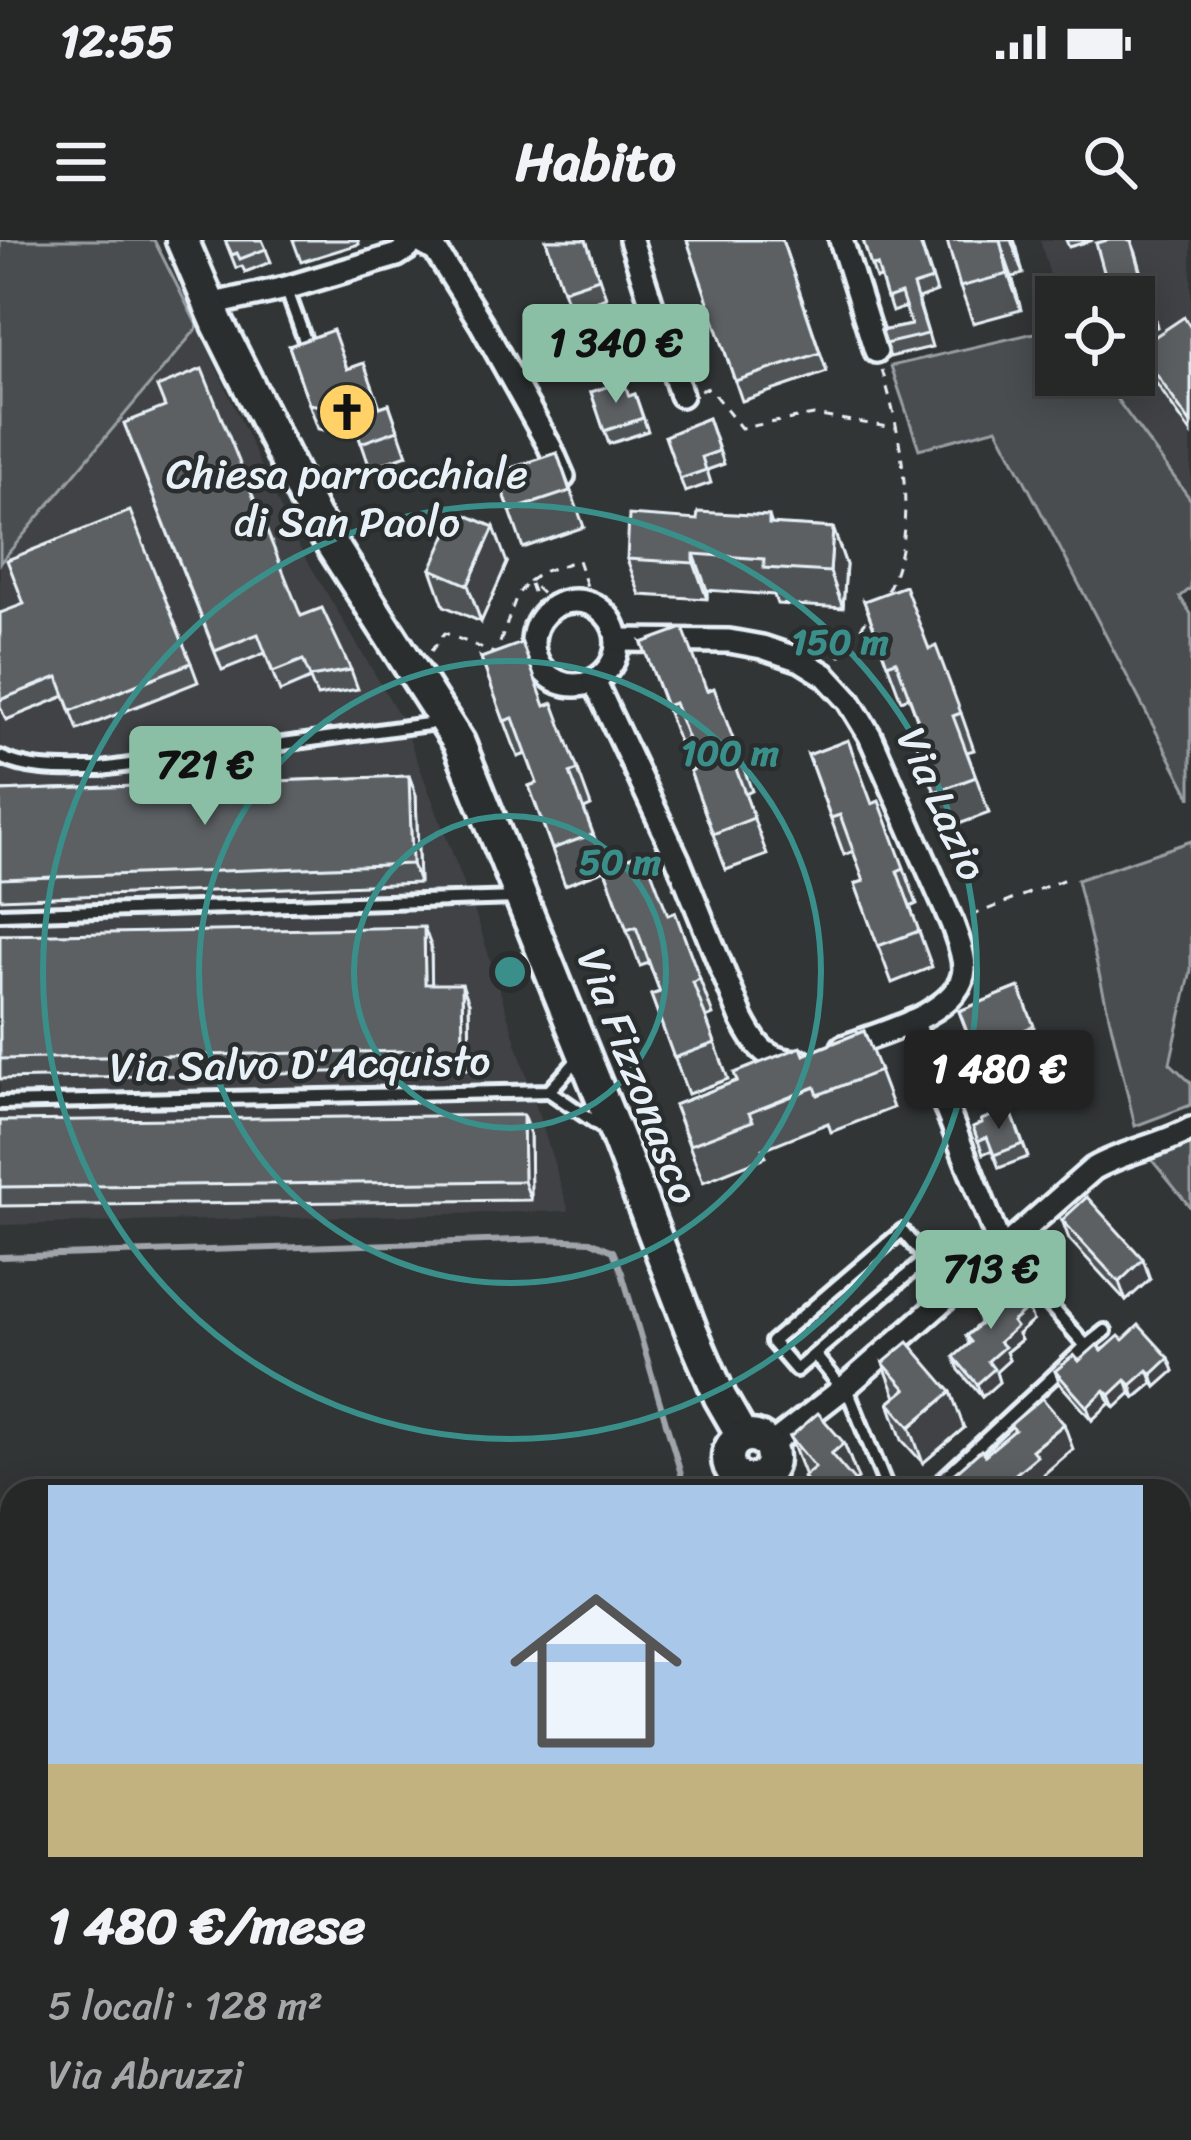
<!DOCTYPE html>
<html lang="it">
<meta charset="utf-8">
<style>
body{margin:0;font-family:Sriracha,sans-serif;background:#2e3030;color:#f1f3f6;height:100vh;display:flex;flex-direction:column;font-size:45px;white-space:nowrap}
*{box-sizing:border-box;margin:0}
p{font-size:39px;color:#a4a6a8}
.icon{flex:none;width:66px;height:66px;fill:none;stroke:currentColor;stroke-width:2;stroke-linecap:round;stroke-linejoin:round}
.map{position:relative;flex:1;overflow:hidden}
.side{position:absolute;left:0px;top:1239px;width:1191px;height:663px;display:flex;flex-direction:column;background:#262828;border-radius:36px 36px 0 0;box-shadow:0 6px 30px #0003,0 0 0 3px #424445}
.side>*{flex:none}
.fabs{position:absolute;left:1035px;top:36px;display:grid;gap:24px}
.fabs a{display:grid;place-items:center;width:120px;height:120px;border-radius:0px;background:#262828;box-shadow:0 6px 30px #0003,0 0 0 3px #424445;font-size:60px}
.price{position:absolute;translate:-50% -102px;padding:0 27px;border-radius:12px;background:#8abfa5;color:#111;font-size:39px;line-height:78px;filter:drop-shadow(0 3px 6px #0008)}
.price::after{content:'';position:absolute;left:50%;top:72px;width:36px;height:27px;margin-left:-18px;background:inherit;clip-path:polygon(0 0,100% 0,50% 100%)}
.price.selected{background:#222;color:#fff}
ul{padding:0;list-style:none}
li{display:grid;align-content:center;gap:24px;height:636px;padding:0 48px}
li+li{border-top:3px solid #424445}
li span{display:grid;place-items:center;height:372px;border-radius:0px;color:#555}
li>.icon{margin-inline-start:auto}
span .icon{width:216px;height:216px;fill:#fffc;stroke-width:1}
li b{font-size:51px}
.status{display:flex;justify-content:space-between;align-items:center;height:84px;padding:0 60px;background:#262828;direction:ltr}
.status svg{height:33px;fill:currentColor}
header{display:flex;justify-content:space-between;align-items:center;height:156px;padding:0 48px;background:#262828;font-size:54px;font-weight:700}
.map>svg:first-child{display:block}
.built{fill:#3f4244}
.green{fill:#494d4f;stroke:#989fa4;stroke-width:3}
.lines{fill:none;stroke-linecap:round;stroke-linejoin:round}
.stream{stroke:#9fa5aa;stroke-width:6}
.service-casing{stroke:#e8f1f8;stroke-width:20}
.minor-casing{stroke:#e8f1f8;stroke-width:30}
.secondary-casing{stroke:#e8f1f8;stroke-width:39}
.path{stroke:#e8f1f8;stroke-width:3;stroke-dasharray:9 9;stroke-linecap:butt}
.service{stroke:#2a2d2e;stroke-width:10}
.minor{stroke:#2a2d2e;stroke-width:21}
.secondary{stroke:#2a2d2e;stroke-width:30}
.wall{fill:#4f5355;stroke:#e8f1f8;stroke-width:3}
.shaded-wall{fill:#404345;stroke:#e8f1f8;stroke-width:3}
.building{fill:#5c6063;stroke:#e8f1f8;stroke-width:3}
.ring{fill:none;stroke:#3a8f8a;stroke-width:6}
.labels{text-anchor:middle;dominant-baseline:central;stroke-width:9;stroke-linejoin:round;paint-order:stroke}
.poi-label{font-size:42px;fill:#e8f1f8;stroke:#2a2d2e}
.street-label{font-size:42px;fill:#e8f1f8;stroke:#2a2d2e}
.centre{fill:#3a8f8a;stroke:#2a2d2e;stroke-width:6}
.ring-label{font-size:36px;text-anchor:middle;font-weight:bold;fill:#3a8f8a;stroke:#2a2d2e;stroke-width:9;stroke-linejoin:round;paint-order:stroke}
</style>
<div class="status"><b>12:55</b><svg viewBox="0 0 49 12"><path d="M0 12V9h3v3zM5 12V6h3v6zM10 12V3h3v9zM15 12V0h3v12zM26 1h20v11H26zM47 4h2v5h-2z"/></svg></div>
<header><svg class="icon" aria-label="menu" viewBox="0 0 24 24"><path d="M4 6h16M4 12h16M4 18h16"/></svg>Habito<svg class="icon" aria-label="search" viewBox="0 0 24 24"><circle cx="10" cy="10" r="6"/><path d="M15 15l6 6"/></svg></header>
<div class="map">
<svg width="1191" height="1900" viewBox="0 0 1191 1900">
<rect width="100%" height="100%" fill="#323536"/>
<filter id="ink" filterUnits="userSpaceOnUse"><feTurbulence type="fractalNoise" baseFrequency=".00833" numOctaves="2"/><feDisplacementMap in="SourceGraphic" scale="24" xChannelSelector="R" yChannelSelector="G"/><feConvolveMatrix kernelMatrix="1 2 1 2 8 2 1 2 1" color-interpolation-filters="sRGB"/></filter>
<g filter="url(#ink)">
<g class="built">
<path d="M1040 0H1191V260L1099 135H1134V57H1056Z"/>
<path d="M198 87 294 298 402 480 478 681 569 971 0 985V323Z"/>
</g>
<g class="green">
<path d="M0 0H154L198 87 0 323Z"/>
<path d="M1056 88V135H1099L1191 260V348L1180 357 1191 374V558L997 188 919 209 891 126Z"/>
<path d="M1191 601V730L1170 823 1191 843V865L1135 886 1077 640Z"/>
<path d="M1191 896V968L1147 914Z"/>
<path d="M0 1388 12 1392V1890H842L846 1900H0Z"/>
</g>
<g class="lines">
<g class="stream">
<path d="M0 1017 545 999 590 1001 613 1011 622 1033 686 1251"/>
<path d="M0 1379 12 1384"/>
<path d="M1179 1770 1191 1774"/>
<path d="M839 1890 843 1900"/>
<path d="M884 1890 887 1900"/>
</g>
<defs>
<g id="service">
<path d="M286 48 307 106"/>
<path d="M0 517C31 532 67 529 101 529L428 484 441 479"/>
<path d="M0 674 518 658"/>
<path d="M549 851 606 890"/>
<path d="M0 863 549 851 581 816"/>
<path d="M1002 1011 1086 1106"/>
<path d="M926 1019 796 1130 772 1102 902 991 954 1052"/>
<path d="M815 1115 851 1159 888 1251"/>
<path d="M930 1251 1086 1106 1105 1091"/>
<path d="M0 1838 12 1841"/>
<path d="M82 1890 86 1900"/>
<path d="M748 1890 750 1900"/>
</g>
<g id="minor">
<path d="M417 0 436 11 481 83 550 207 563 237"/>
<path d="M631 0 681 155"/>
<path d="M841 0 876 111"/>
<path d="M209 65 286 48 397 15 408 8 411 0"/>
<circle cx="575" cy="403" r="42"/>
<path d="M617 400 729 401 762 407 801 420 825 435 848 460 870 496 952 683C957 698 964 713 964 729 962 773 878 794 843 807"/>
<path d="M594 441 678 620 742 779C757 808 767 822 802 822"/>
<path d="M912 781 1002 1011"/>
<path d="M769 1206 844 1148 1093 929C1124 911 1160 906 1191 889"/>
<path d="M0 1320 12 1325"/>
</g>
<g id="secondary">
<path d="M182 0 218 84 314 277 459 503 618 899 692 1092 720 1157 743 1197"/>
<circle cx="750" cy="1218" r="22"/>
<path d="M1012 1890 1017 1900"/>
</g>
</defs>
<use href="#service" class="service-casing"/>
<use href="#minor" class="minor-casing"/>
<use href="#secondary" class="secondary-casing"/>
<g class="path">
<path d="M882 130C902 196 920 292 885 355"/>
<path d="M700 150 709 148 741 188 814 175 895 188"/>
<path d="M555 366 529 341 542 332 578 320 590 355 587 363"/>
<path d="M431 411 445 393 496 414 517 355 529 341 542 376"/>
<path d="M839 417 869 377"/>
<path d="M971 676 1065 639"/>
<path d="M718 1202 708 1206 721 1251"/>
<path d="M454 1890 462 1900"/>
<path d="M915 1890 918 1900"/>
<path d="M311 1900 313 1890"/>
</g>
<use href="#service" class="service"/>
<use href="#minor" class="minor"/>
<use href="#secondary" class="secondary"/>
</g>
<g class="wall">
<path d="M225 0H262L271 22 245 32 242 26 236 28Z"/>
<path d="M293 0H358L359 4 301 22Z"/>
<path d="M546 0H586L606 57 570 70Z"/>
<path d="M687 0H782L827 132 742 161Z"/>
<path d="M863 0H920L937 52 918 59 932 107 890 117 881 91 911 85 905 67 892 72 881 38 876 39Z"/>
<path d="M947 0H1014L1023 34 1012 37 1021 70 973 83 960 47Z"/>
<path d="M1066 0H1093L1069 7Z"/>
<path d="M1136 13 1157 87 1134 94V57Z"/>
<path d="M607 72 624 122 573 139 562 108 575 103Z"/>
<path d="M1191 88V193L1145 127 1138 108Z"/>
<path d="M289 106 347 129 380 167 389 164 407 215 370 228 359 196 318 189Z"/>
<path d="M591 152 630 156 635 154 648 191 609 204Z"/>
<path d="M708 178 724 224 707 230 711 243 685 252 665 196Z"/>
<path d="M124 183 351 430 358 449 317 456 310 439 280 452 265 413 222 430Z"/>
<path d="M557 213 584 287 523 308 497 233Z"/>
<path d="M769 276 772 285 833 288 846 325 843 368 777 364 774 355 707 350V359L640 355 627 319 697 280Z"/>
<path d="M507 323 481 382 444 366 431 329Z"/>
<path d="M864 361 929 409 961 473 974 510 967 512 989 573 948 588 912 490 920 487 909 457 901 460Z"/>
<path d="M0 373 191 423 198 442 78 490 65 456 6 480 0 466Z"/>
<path d="M642 403 707 451 739 515 752 551 745 554 767 615 726 630 690 531 698 528 688 499 679 502Z"/>
<path d="M481 418 545 466 578 530 591 566 584 569 605 626 668 675 675 672 713 775 706 778 728 839 688 854 651 755 660 752 649 723 640 726 605 630 565 645 529 546 537 543 526 514 518 517Z"/>
<path d="M808 515 872 564 904 628 917 664 910 667 932 727 892 743 855 644 864 641 853 611 844 615Z"/>
<path d="M409 536 416 555 419 643 0 659V551Z"/>
<path d="M0 695 431 706V744L469 763 470 829 0 839Z"/>
<path d="M1019 747 1041 806 981 829 959 771Z"/>
<path d="M864 791 893 868 831 892 828 883 763 909 766 917 703 942 674 865Z"/>
<path d="M1010 869 1028 917 999 928 992 910 983 914 973 887Z"/>
<path d="M0 881 530 894 531 960 0 966Z"/>
<path d="M1062 980 1150 1039 1126 1061 1069 999Z"/>
<path d="M986 1056 1033 1081 1018 1094 1021 1100 1006 1112 1009 1120 996 1132 999 1142 982 1157 959 1130 954 1117 969 1104 966 1096 980 1083 978 1076 990 1066Z"/>
<path d="M1123 1100 1169 1118 1174 1131 1156 1147 1153 1143 1135 1158 1131 1153 1115 1168 1110 1163 1092 1180 1060 1144 1055 1131Z"/>
<path d="M883 1123 964 1188 923 1223 902 1200 889 1163 896 1157Z"/>
<path d="M790 1197 844 1203 858 1239 855 1241 860 1251H808L803 1237 805 1236Z"/>
<path d="M0 1388 12 1392V1492L0 1487Z"/>
<path d="M12 1877V1890H27L26 1897 3 1893 0 1887Z"/>
</g>
<g class="shaded-wall">
<path d="M999 0 1012 37 1021 70 1008 34Z"/>
<path d="M1011 0H1014L1017 8 1023 34Z"/>
<path d="M1131 0 1136 13 1157 87 1150 68Z"/>
<path d="M494 287 507 323 481 382 468 345Z"/>
<path d="M833 288 846 325 843 368 830 332Z"/>
<path d="M694 314 707 350V359L694 323Z"/>
<path d="M409 536 416 555 419 643 412 624Z"/>
<path d="M424 687 431 706 432 764 425 744Z"/>
<path d="M462 744 469 763 470 829 463 810Z"/>
<path d="M523 875 530 894 531 960 524 941Z"/>
<path d="M1143 1019 1150 1039 1126 1061 1119 1042Z"/>
<path d="M1028 1068 1033 1081 1018 1094 1021 1100 1006 1112 1009 1120 996 1132 999 1142 982 1157 977 1144 988 1121 1012 1082Z"/>
<path d="M1169 1118 1174 1131 1156 1147 1152 1134Z"/>
<path d="M1148 1130 1153 1143 1135 1158 1131 1145Z"/>
<path d="M1126 1140 1131 1153 1115 1168 1110 1155Z"/>
<path d="M1105 1150 1110 1163 1092 1180 1087 1167Z"/>
<path d="M951 1152 964 1188 923 1223 910 1187Z"/>
<path d="M1064 1184 1073 1209 1044 1234 1046 1241 1035 1251H1010L1006 1242 1032 1210Z"/>
<path d="M844 1203 858 1239 844 1250 831 1214Z"/>
<path d="M1002 1237 1007 1251H987Z"/>
</g>
<g class="building">
<path d="M225 0H262L266 9 240 19 237 13 232 15Z"/>
<path d="M546 0H586L599 38 563 50Z"/>
<path d="M687 0H782L820 113 735 141Z"/>
<path d="M863 0H919L932 40 913 46 928 94 885 104 881 91 911 85 901 54 887 59 877 25 871 26Z"/>
<path d="M947 0H1000L1008 34 960 47Z"/>
<path d="M1108 0H1131L1150 68 1134 73V57H1111L1096 3Z"/>
<path d="M607 72 619 109 569 126 562 108 575 103 569 84Z"/>
<path d="M1184 77 1191 88V184L1138 108Z"/>
<path d="M333 90 347 129 364 123 380 167 389 164 398 190 361 203 350 171 309 164 289 106Z"/>
<path d="M202 129 301 376 322 368 351 430 310 437 303 420 273 432 258 394 215 411 124 183 165 167 157 147Z"/>
<path d="M624 141 629 156 635 154 643 178 604 191 591 152Z"/>
<path d="M708 178 719 211 702 217 706 230 680 239 665 196Z"/>
<path d="M557 213 570 251 510 271 497 233Z"/>
<path d="M130 271 191 423 71 471 58 437 0 460V373L24 364 7 320Z"/>
<path d="M457 271 494 287 468 345 431 329Z"/>
<path d="M698 272 769 276V284L833 288 830 332 764 328V319L694 314V323L627 319 629 275 697 280Z"/>
<path d="M905 346 929 409 936 406 961 473 953 476 976 537 935 552 912 490 920 486 896 421 887 424 864 361Z"/>
<path d="M683 388 707 451 714 448 739 515 732 518 754 578 713 594 690 531 699 528 674 463 666 466 642 403Z"/>
<path d="M522 403 545 466 553 463 578 530 570 533 593 594 552 609 529 546 537 543 513 478 504 481 481 418Z"/>
<path d="M848 500 872 564 879 561 904 628 897 631 919 691 878 706 855 644 864 641 840 575 831 578 808 515Z"/>
<path d="M409 536 412 624 0 639V551Z"/>
<path d="M644 612 668 675 675 672 700 739 693 742 715 803 674 818 651 755 660 752 636 687 627 690 604 627Z"/>
<path d="M424 687 425 744H462L463 810 0 819V695Z"/>
<path d="M1019 747 1034 786 974 810 959 771Z"/>
<path d="M864 791 880 831 818 855 815 847 749 873 753 881 690 905 674 865 737 841 734 833 801 807 804 815Z"/>
<path d="M1010 869 1023 904 994 915 987 897 978 901 973 887 982 883 981 880Z"/>
<path d="M523 875 524 941 0 947V881Z"/>
<path d="M1087 957 1143 1019 1119 1042 1062 980Z"/>
<path d="M1005 1041 1028 1068 1012 1082 1016 1087 999 1102 1004 1107 988 1121 994 1129 977 1144 954 1117 971 1102 966 1096 983 1082 978 1076 993 1063 986 1056Z"/>
<path d="M1139 1085 1169 1118 1152 1134 1148 1130 1131 1145 1126 1140 1110 1155 1105 1150 1087 1167 1055 1131 1074 1115 1079 1121 1097 1105 1102 1111 1119 1096 1123 1100Z"/>
<path d="M908 1102 951 1152 910 1187 889 1163 906 1149 883 1123Z"/>
<path d="M1042 1158 1064 1184 1032 1210 1037 1216 1006 1242 1002 1237 987 1251H944L953 1243 949 1238 981 1210 985 1215 1015 1190 1010 1185Z"/>
<path d="M818 1173 844 1203 831 1214 858 1245 851 1251H815L803 1237 815 1227 790 1197Z"/>
<path d="M0 1388 12 1392V1486L0 1482Z"/>
<path d="M2 1875 12 1877V1888L0 1887Z"/>
<path d="M195 1890H197L238 1900H192Z"/>
<path d="M348 1890H361L397 1899 346 1900Z"/>
</g>
</g>
<g class="ring">
<circle cx="510" cy="732" r="156"/>
<circle cx="510" cy="732" r="311"/>
<circle cx="510" cy="732" r="467"/>
</g>
<defs>
<symbol id="church-disc" viewBox="-11 -11 22 22"><circle r="9.5" fill="#ffd166" stroke="#2a2d2e"/><path d="M-1.2-6h2.4v3.5h3.3v2.4h-3.3V6h-2.4V-.1h-3.3v-2.4h3.3Z" fill="#111"/></symbol>
</defs>
<g fill-rule="evenodd">
<use href="#church-disc" x="314" y="139" width="66" height="66"/>
</g>
<g class="labels">
<g class="poi-label">
<text x="347" y="234">Chiesa parrocchiale<tspan x="347" dy="48">di San Paolo</tspan></text>
</g>
<g class="street-label">
<text transform="translate(942 564) rotate(66)">Via Lazio</text>
<text transform="translate(300 824) rotate(-1)">Via Salvo D'Acquisto</text>
<text transform="translate(638 836) rotate(69)">Via Fizzonasco</text>
</g>
</g>
<circle cx="510" cy="732" r="18" class="centre"/>
<g class="ring-label">
<text x="840" y="414">150 m</text>
<text x="730" y="525">100 m</text>
<text x="620" y="634">50 m</text>
</g>
</svg>
<div class="fabs">
<a><svg class="icon" aria-label="locate" viewBox="0 0 24 24"><circle cx="12" cy="12" r="6"/><path d="M12 2v4M12 18v4M2 12h4M18 12h4"/></svg></a>
</div>
<b class="price" style="left:616px;top:166px">1 340 €</b>
<b class="price" style="left:205px;top:588px">721 €</b>
<b class="price selected" style="left:999px;top:892px">1 480 €</b>
<b class="price" style="left:991px;top:1092px">713 €</b>
<section class="side">
<ul>
<li><span style="background:linear-gradient(#a9c7e8 75%,#c2b280 0)"><svg class="icon" aria-label="home" viewBox="0 0 24 24"><path d="M3 11l9-7 9 7M6 9v11h12V9"/></svg></span><div><b>1 480 €/mese</b><p>5 locali · 128 m²</p><p>Via Abruzzi</p></div></li>
</ul>
</section>
</div>
